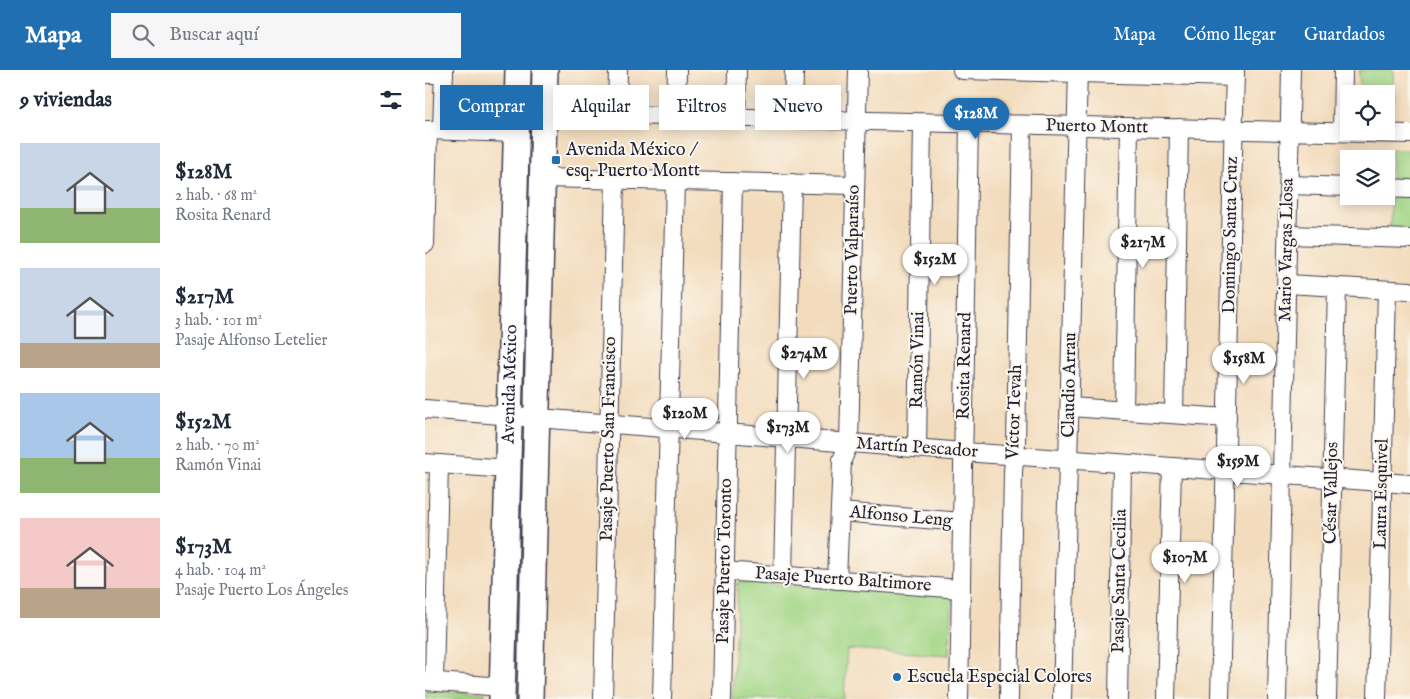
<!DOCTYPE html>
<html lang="es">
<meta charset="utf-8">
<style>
body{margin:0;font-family:"IM FELL English",serif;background:#f6f6f7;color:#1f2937;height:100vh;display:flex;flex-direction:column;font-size:19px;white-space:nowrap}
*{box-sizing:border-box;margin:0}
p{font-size:16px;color:#747a83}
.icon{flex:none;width:28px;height:28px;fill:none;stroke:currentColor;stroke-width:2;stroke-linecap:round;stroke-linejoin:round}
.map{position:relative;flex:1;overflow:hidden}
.details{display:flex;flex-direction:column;background:#fff;width:425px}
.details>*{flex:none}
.hud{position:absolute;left:15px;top:15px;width:475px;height:45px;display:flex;gap:10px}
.tools{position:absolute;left:915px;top:15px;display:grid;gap:10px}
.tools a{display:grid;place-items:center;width:55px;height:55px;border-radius:0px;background:#fff;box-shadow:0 2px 12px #0003;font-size:25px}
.price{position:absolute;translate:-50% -42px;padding:0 11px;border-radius:18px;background:#fff;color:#222;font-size:16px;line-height:32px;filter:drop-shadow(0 1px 2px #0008)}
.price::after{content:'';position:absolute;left:50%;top:30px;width:15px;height:11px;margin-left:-8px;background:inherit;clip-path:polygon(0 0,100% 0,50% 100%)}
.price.selected{background:#1f6fb2;color:#fff}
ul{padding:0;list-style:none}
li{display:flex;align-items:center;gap:15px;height:125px;padding:0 20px}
li span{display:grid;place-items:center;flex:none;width:140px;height:100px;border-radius:0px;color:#555}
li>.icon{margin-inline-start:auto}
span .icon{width:60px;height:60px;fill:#fffc;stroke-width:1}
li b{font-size:21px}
h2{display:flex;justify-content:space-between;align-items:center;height:60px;padding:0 20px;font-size:21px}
.chip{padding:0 18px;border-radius:0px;background:#fff;box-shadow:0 2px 12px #0003;font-size:18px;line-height:45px}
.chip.selected{background:#1f6fb2;color:#fff}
header{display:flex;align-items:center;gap:30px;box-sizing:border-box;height:70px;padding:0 25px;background:#1f6fb2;color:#fff}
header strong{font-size:24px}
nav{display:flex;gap:28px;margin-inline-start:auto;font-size:18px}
.search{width:350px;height:45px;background:#f6f6f7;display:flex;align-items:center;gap:12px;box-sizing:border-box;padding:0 18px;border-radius:0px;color:#747a83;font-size:19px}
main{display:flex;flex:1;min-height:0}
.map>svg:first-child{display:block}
.green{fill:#a2d686;stroke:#627c60}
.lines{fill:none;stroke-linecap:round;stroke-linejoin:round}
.minor-casing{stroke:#413e4e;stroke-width:20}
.secondary-casing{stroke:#413e4e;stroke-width:28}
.minor{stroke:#fff;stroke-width:18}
.secondary{stroke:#fff;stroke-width:25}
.poi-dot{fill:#1f6fb2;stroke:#fbf7ec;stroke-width:2}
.labels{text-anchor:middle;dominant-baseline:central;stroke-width:4;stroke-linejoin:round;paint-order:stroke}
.street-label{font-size:18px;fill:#22223b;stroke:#fbf7ec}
.poi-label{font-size:18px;fill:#22223b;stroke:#fbf7ec;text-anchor:start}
</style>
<header>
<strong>Mapa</strong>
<div class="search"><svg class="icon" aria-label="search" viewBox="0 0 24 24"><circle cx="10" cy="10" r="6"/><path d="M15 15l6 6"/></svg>Buscar aquí</div>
<nav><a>Mapa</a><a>Cómo llegar</a><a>Guardados</a></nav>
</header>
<main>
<section class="details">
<h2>9 viviendas<svg class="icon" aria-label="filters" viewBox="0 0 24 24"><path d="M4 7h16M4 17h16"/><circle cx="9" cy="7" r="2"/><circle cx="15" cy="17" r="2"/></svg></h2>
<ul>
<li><span style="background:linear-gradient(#c9d6e8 65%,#8fb573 0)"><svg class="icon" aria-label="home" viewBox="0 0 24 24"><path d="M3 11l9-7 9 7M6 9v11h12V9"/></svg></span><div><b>$128M</b><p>2 hab. · 68 m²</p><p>Rosita Renard</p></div></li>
<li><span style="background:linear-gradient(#c9d6e8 75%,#b9a48a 0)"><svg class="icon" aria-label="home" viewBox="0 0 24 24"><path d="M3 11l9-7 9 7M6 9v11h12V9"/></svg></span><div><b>$217M</b><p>3 hab. · 101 m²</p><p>Pasaje Alfonso Letelier</p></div></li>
<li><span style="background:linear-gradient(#a9c7e8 65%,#8fb573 0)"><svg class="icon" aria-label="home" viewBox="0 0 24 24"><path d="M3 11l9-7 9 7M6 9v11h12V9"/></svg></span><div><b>$152M</b><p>2 hab. · 70 m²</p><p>Ramón Vinai</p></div></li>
<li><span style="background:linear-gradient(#f6c9c9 70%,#b9a48a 0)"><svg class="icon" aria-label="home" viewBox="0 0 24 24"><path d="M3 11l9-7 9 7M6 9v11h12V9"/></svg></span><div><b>$173M</b><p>4 hab. · 104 m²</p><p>Pasaje Puerto Los Ángeles</p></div></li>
</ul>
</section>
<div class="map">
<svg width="985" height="629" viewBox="0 0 985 629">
<rect width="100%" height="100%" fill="#fbf7ec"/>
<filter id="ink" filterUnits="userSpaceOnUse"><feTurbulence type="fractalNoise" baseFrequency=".02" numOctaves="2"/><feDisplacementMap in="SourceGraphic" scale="10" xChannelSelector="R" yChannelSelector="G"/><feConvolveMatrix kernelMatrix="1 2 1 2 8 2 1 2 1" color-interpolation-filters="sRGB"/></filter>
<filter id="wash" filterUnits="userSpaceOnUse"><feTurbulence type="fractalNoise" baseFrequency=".0096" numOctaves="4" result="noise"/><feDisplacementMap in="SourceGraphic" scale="20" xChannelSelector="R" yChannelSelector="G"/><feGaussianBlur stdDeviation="1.12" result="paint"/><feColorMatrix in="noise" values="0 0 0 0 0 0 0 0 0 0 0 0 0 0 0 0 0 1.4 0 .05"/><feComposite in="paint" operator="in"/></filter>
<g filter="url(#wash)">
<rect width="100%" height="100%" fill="#f3dcbd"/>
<g class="green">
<path d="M934 0H968L969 33H961V24H935Z"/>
<path d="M967 79H983L985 92V164L965 163Z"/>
<path d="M313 512 528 525 524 585 422 579 419 629H307Z"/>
<path d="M1 621 60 623 59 629H1Z"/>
</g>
</g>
<g filter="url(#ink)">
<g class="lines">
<defs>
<g id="minor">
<path d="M537 0 810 7"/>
<path d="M0 4H19"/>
<path d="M119 43 985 64"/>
<path d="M192 45 193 0"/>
<path d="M251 47 252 0"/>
<path d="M311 48 312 0"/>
<path d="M368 49 369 0"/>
<path d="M0 60 92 63"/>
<path d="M17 60 19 0"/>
<path d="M917 62 918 0"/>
<path d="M117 108 430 115"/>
<path d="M864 115 924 117"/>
<path d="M961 118 985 119"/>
<path d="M863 165 985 169"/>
<path d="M0 174 3 60"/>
<path d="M862 214 985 221"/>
<path d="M645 337 802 348"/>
<path d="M0 339 539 382 985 414"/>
<path d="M699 341 704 57"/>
<path d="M749 344 754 58"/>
<path d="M492 378 497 53"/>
<path d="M0 393 83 399"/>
<path d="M415 442 537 452"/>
<path d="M299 501 536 519"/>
<path d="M358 505 367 113"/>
<path d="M412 510 417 390 424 373 433 0"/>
<path d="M0 611 77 617"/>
<path d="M9 611 14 394"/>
<path d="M178 629 190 109"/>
<path d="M237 629 250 111"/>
<path d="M297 629 308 112"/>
<path d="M534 629 544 54"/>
<path d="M584 629 588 401 591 373 597 55"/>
<path d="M637 629 653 0"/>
<path d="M693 629 697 394"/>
<path d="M741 629 747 397"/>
<path d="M795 629 810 0"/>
<path d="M852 629 866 0"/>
<path d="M902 629 912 217"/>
<path d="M952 629 962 220"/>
</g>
<g id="secondary">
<path id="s1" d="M77 629 93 0"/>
<path d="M105 629 120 0"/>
</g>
</defs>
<use href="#minor" class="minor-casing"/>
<use href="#secondary" class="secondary-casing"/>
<use href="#minor" class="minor"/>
<use href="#secondary" class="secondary"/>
</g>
</g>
<g class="poi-dot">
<rect x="126" y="85" width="10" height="10" rx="2.5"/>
<circle cx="472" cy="607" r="5"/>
</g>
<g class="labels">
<g class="street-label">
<text transform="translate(672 57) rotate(1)">Puerto Montt</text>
<text transform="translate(806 165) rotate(-89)">Domingo Santa Cruz</text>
<text transform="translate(428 180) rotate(-89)">Puerto Valparaíso</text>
<text transform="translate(862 180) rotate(-89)">Mario Vargas Llosa</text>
<text transform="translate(493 290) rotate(-89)">Ramón Vinai</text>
<text transform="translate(540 296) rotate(-89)">Rosita Renard</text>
<text stroke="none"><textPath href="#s1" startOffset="315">Avenida México</textPath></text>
<text transform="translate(645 315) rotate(-89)">Claudio Arrau</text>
<text transform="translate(590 342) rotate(-88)">Víctor Tevah</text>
<text transform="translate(184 369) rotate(-89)">Pasaje Puerto San Francisco</text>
<text transform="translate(492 378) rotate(4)">Martín Pescador</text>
<text transform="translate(907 423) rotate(-89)">César Vallejos</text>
<text transform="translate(957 424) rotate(-89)">Laura Esquivel</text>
<text transform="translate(476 447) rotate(5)">Alfonso Leng</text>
<text transform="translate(300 491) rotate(-89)">Pasaje Puerto Toronto</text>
<text transform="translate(418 510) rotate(4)">Pasaje Puerto Baltimore</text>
<text transform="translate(695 511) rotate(-89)">Pasaje Santa Cecilia</text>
</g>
<g class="poi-label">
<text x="141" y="80">Avenida México /<tspan x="141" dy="21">esq. Puerto Montt</tspan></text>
<text x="482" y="607">Escuela Especial Colores</text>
</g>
</g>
</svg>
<div class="tools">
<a><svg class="icon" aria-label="locate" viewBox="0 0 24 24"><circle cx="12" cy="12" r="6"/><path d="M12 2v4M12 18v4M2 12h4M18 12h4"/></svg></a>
<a><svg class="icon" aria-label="layers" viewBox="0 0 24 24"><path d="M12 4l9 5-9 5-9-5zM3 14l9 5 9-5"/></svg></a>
</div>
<b class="price selected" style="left:551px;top:70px">$128M</b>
<b class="price" style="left:718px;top:199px">$217M</b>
<b class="price" style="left:510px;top:216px">$152M</b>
<b class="price" style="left:379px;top:310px">$274M</b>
<b class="price" style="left:819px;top:315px">$158M</b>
<b class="price" style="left:260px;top:370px">$120M</b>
<b class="price" style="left:363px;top:384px">$173M</b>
<b class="price" style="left:813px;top:418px">$159M</b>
<b class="price" style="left:760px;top:514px">$107M</b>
<div class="hud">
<a class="chip selected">Comprar</a>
<a class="chip">Alquilar</a>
<a class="chip">Filtros</a>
<a class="chip">Nuevo</a>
</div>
</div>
</main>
